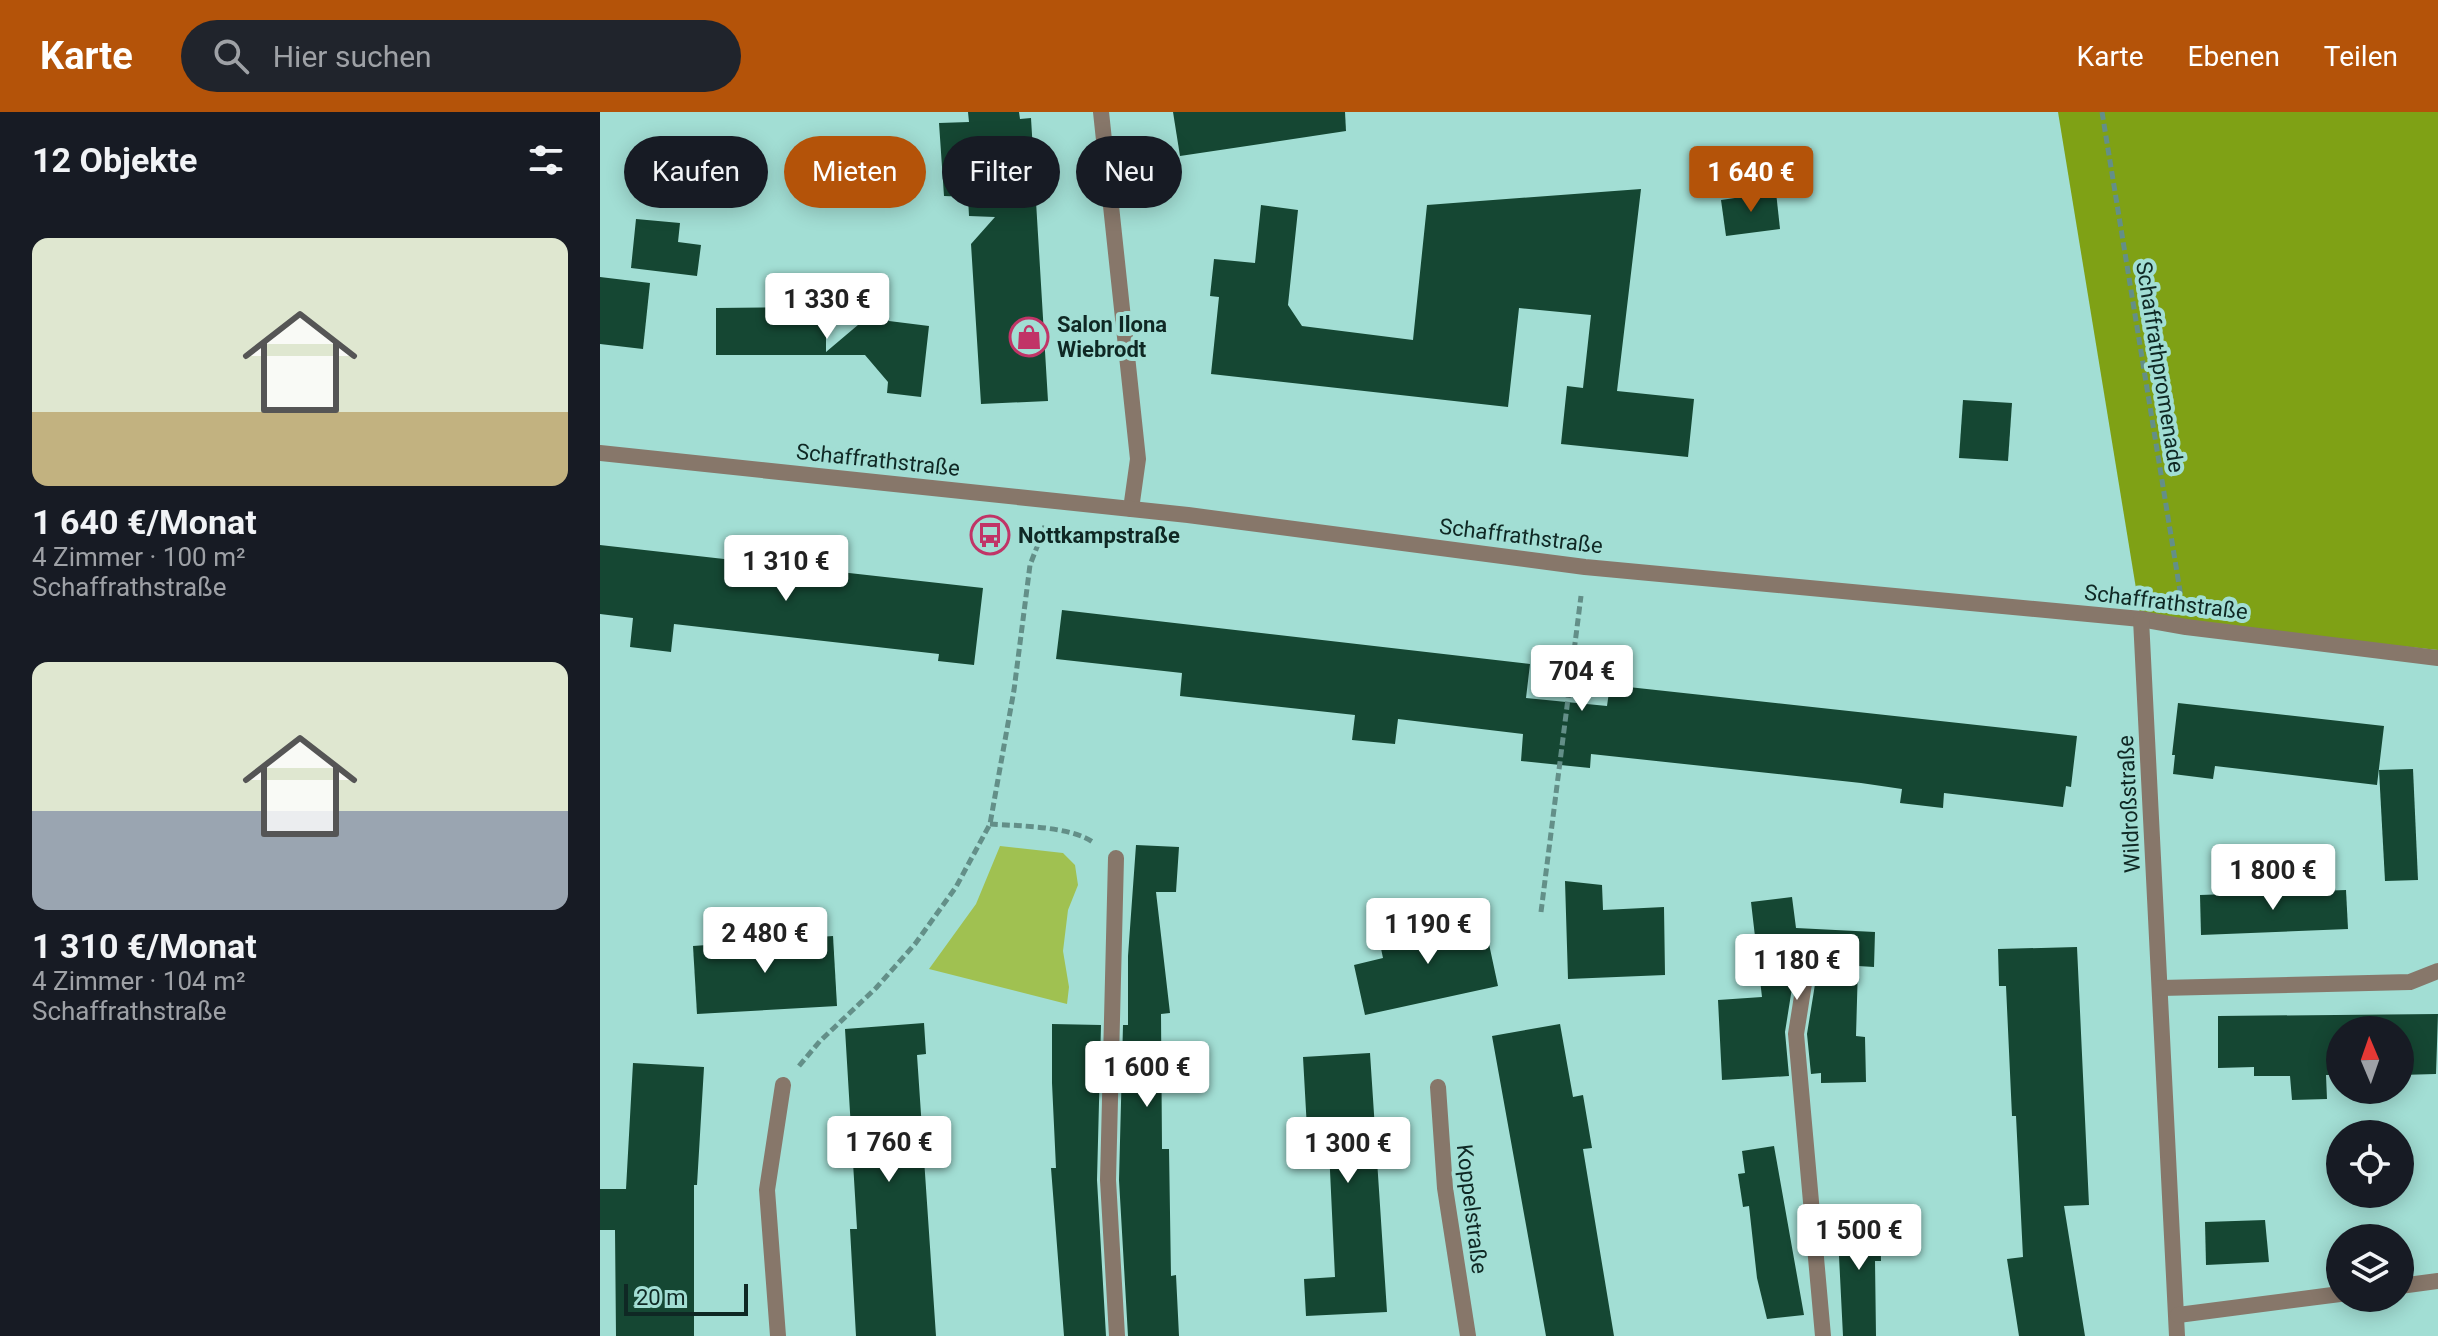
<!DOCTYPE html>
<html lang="de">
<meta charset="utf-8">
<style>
body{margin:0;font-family:Roboto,sans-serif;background:#20242c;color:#f1f3f6;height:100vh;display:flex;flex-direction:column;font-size:30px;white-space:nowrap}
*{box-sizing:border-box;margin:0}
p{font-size:26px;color:#9ea1a6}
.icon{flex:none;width:44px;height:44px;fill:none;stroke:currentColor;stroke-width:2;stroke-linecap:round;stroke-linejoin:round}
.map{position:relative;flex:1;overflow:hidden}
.drawer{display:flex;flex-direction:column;background:#171b24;width:600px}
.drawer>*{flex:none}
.guide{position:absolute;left:24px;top:24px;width:760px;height:72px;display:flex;gap:16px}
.needle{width:52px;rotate:358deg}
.buttons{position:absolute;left:1726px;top:904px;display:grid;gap:16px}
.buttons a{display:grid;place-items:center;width:88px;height:88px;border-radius:50%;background:#171b24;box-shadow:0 4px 20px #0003;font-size:40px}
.scale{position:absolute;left:24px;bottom:20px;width:124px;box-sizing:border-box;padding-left:8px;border:4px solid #0f2824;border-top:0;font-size:22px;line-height:28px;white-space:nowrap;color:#0f2824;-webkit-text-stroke:6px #a2ded4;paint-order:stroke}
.price{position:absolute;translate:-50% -68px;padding:0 18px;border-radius:8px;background:#fff;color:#222;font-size:26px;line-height:52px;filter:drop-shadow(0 2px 4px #0008)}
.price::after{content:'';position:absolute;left:50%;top:48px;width:24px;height:18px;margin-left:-12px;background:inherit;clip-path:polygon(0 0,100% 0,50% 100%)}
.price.current{background:#b45309;color:#fff}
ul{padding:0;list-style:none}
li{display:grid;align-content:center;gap:16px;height:424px;padding:0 32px}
li span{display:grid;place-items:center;height:248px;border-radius:16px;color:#555}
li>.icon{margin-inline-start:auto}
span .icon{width:144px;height:144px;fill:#fffc;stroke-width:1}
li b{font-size:34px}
h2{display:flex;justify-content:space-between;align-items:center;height:96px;padding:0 32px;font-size:34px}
.pill{padding:0 28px;border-radius:36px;background:#171b24;box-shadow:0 4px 20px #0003;font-size:28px;line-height:72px}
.pill.current{background:#b45309;color:#fff}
header{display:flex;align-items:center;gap:48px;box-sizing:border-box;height:112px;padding:0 40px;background:#b45309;color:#fff}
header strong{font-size:38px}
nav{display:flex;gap:44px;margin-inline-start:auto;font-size:28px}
.search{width:560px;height:72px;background:#20242c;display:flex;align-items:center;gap:20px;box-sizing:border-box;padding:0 28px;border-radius:44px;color:#9ea1a6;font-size:30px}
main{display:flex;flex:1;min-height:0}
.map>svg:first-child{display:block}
.green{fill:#a0c151}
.forest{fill:#7fa115}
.building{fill:#154733}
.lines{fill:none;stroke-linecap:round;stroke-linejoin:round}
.path{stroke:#638f88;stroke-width:5;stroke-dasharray:8 4;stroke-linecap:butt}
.service{stroke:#87776a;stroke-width:16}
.minor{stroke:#87776a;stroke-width:16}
.labels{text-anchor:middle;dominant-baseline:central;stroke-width:8;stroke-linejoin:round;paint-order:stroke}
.poi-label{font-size:22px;font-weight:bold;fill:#0f2824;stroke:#a2ded4;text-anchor:start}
.street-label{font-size:22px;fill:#0f2824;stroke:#a2ded4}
</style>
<header>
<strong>Karte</strong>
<div class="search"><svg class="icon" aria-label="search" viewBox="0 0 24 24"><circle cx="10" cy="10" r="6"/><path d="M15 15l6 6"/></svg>Hier suchen</div>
<nav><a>Karte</a><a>Ebenen</a><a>Teilen</a></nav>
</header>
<main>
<section class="drawer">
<h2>12 Objekte<svg class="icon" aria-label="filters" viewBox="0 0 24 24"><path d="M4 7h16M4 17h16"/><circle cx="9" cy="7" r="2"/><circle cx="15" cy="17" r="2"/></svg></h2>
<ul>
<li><span style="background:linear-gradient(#dfe7d0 70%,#c2b280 0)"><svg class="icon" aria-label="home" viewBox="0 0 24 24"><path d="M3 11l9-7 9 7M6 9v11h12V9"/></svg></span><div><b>1 640 €/Monat</b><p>4 Zimmer · 100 m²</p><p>Schaffrathstraße</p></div></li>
<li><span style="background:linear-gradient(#dfe7d0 60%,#9aa5b1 0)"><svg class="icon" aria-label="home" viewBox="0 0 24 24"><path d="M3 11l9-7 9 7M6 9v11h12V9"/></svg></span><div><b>1 310 €/Monat</b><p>4 Zimmer · 104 m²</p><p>Schaffrathstraße</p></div></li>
</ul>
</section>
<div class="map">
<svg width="1838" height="1224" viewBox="0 0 1838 1224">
<rect width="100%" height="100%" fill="#a2ded4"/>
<path class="green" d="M400 734 463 741 475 753 478 773 468 798 463 839 469 875 467 892 329 857 376 792Z"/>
<path class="forest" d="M1458 0H1838V538L1541 507Z"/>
<g class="building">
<path d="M368 0H419L420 7 431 6 448 289 381 292 371 132 395 105 369 104 368 85 344 84 339 11 369 10Z"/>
<path d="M573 0H745L746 19 580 44Z"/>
<path d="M1041 77 1017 279 1094 287 1088 345 961 332 967 274 983 276 991 203 919 196 908 295 611 262 619 185 610 184 614 147 655 151 661 93 698 98 688 193 702 214 813 228 827 93Z"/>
<path d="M1176 80 1180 117 1126 124 1121 88Z"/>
<path d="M36 107 80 111 78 130 101 133 97 164 31 156Z"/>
<path d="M0 165 50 171 43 237 0 232Z"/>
<path d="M226 195V240L278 196 289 209 329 214 321 285 287 281 288 270 265 243H116V196Z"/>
<path d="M1363 288 1412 291 1408 349 1359 346Z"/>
<path d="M0 433 383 476 374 553 338 549 339 542 74 512 71 540 30 535 33 506 0 502Z"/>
<path d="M462 498 930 552 926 586 1007 594 1010 573 1477 624 1471 675 1466 674 1463 695 1344 681 1343 696 1300 691 1302 677 1261 671 991 642 990 656 921 649 923 622 798 607 795 632 752 628 755 603 580 584 582 561 456 547Z"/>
<path d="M1578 591 1784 614 1777 673 1615 654 1613 667 1573 662 1575 643H1572Z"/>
<path d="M1813 657 1818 768 1785 769 1779 658Z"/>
<path d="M536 733 579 735 576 780H556L570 901 561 902 562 1037H569L571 1164 576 1163 579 1224H528L519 1068 523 913H528V844Z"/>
<path d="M965 769 1002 773 1003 798 1064 795 1065 863 968 867Z"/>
<path d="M1746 778 1748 817 1601 823 1600 783Z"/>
<path d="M1192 785 1196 816 1275 820 1274 855 1258 854 1256 924 1265 925 1266 970 1221 971V961L1211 962 1207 922 1221 835 1217 826 1211 823 1202 827 1199 832 1185 920 1189 964 1122 968 1118 888 1162 885 1151 790Z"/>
<path d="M883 804 898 874 765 903 754 853 783 846 779 827Z"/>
<path d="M233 824 237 894 97 902 93 834Z"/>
<path d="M1477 835 1489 1093 1464 1094 1485 1224H1419L1407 1147 1423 1145 1416 1004H1412L1406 874H1399L1398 837Z"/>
<path d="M1838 902 1836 962 1800 963V918H1740V963H1726L1727 987 1692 988 1690 964H1654V955L1618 956V904Z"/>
<path d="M324 911 326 942 317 943 336 1224H256L250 1117H257L245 917Z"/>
<path d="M452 912 501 913 497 1068 506 1224H464L451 1056H456L452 971Z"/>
<path d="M960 912 973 985 983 983 992 1036 983 1037 1014 1224H946L892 924Z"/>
<path d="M770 941 787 1200 706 1204 704 1167 735 1165 728 1016 707 1017 703 945Z"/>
<path d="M33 951 104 955 97 1073H94V1224H16L15 1118H0V1077H26Z"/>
<path d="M1174 1034 1204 1203 1167 1207 1157 1166 1149 1094 1143 1095 1138 1062 1145 1061 1142 1039Z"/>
<path d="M1280 1103 1281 1149H1275L1276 1224H1243L1237 1104Z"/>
<path d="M1665 1108 1669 1150 1606 1153 1605 1110Z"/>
</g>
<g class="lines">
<g class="path">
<path d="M1502 0 1581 485"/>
<path d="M390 712C418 714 472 714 494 731"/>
<path d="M941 800 981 484"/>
<path d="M199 954 220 929 276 876 315 832 356 775 390 712 414 578 430 453 445 414"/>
</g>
<g class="service">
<path d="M516 746 508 1068 517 1224"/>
<path d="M1210 834 1196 922 1223 1224"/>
</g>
<g class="minor">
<path d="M501 0 538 347 531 397"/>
<path d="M0 341 588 403 985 455 1541 507 1586 515 1838 546"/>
<path d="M1541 507 1577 1224"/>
<path d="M1561 876 1810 870 1838 859"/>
<path d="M838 975 845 1076 868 1224"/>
<path d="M1800 1174 1838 1169"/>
<path d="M1578 1203 1740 1182"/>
<path d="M178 1224 167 1078 183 973"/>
</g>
</g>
<defs>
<symbol id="shop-ring" viewBox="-11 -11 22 22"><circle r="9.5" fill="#a2ded4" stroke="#c13467" stroke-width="1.5"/><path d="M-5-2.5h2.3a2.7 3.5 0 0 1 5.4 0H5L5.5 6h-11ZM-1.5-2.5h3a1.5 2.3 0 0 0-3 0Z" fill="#c13467"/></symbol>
<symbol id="bus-ring" viewBox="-11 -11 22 22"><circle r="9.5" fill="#a2ded4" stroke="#c13467" stroke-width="1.5"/><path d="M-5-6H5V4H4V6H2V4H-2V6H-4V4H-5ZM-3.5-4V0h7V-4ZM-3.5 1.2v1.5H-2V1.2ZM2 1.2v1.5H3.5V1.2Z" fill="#c13467"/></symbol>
</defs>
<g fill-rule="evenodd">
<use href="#shop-ring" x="407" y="203" width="44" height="44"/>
<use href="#bus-ring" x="368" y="401" width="44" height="44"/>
</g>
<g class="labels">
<g class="poi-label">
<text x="457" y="212">Salon Ilona<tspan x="457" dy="25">Wiebrodt</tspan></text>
<text x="418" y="423">Nottkampstraße</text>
</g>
<g class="street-label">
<text transform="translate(1560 255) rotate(81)">Schaffrathpromenade</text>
<text transform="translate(278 348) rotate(6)">Schaffrathstraße</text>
<text transform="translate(921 424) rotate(7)">Schaffrathstraße</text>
<text transform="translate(1566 490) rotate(7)">Schaffrathstraße</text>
<text transform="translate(1529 692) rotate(-93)">Wildroßstraße</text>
<text transform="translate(872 1097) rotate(83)">Koppelstraße</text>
</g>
</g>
</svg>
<div class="buttons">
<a><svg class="needle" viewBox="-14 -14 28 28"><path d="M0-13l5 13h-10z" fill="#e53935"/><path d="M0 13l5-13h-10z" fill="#9ea1a6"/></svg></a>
<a><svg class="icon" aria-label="locate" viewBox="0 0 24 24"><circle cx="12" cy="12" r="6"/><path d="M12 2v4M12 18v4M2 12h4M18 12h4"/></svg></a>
<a><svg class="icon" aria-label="layers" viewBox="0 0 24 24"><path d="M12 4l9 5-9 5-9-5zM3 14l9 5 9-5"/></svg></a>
</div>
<div class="scale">20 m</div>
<b class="price current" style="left:1151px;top:102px">1 640 €</b>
<b class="price" style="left:227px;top:229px">1 330 €</b>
<b class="price" style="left:186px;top:491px">1 310 €</b>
<b class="price" style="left:982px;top:601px">704 €</b>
<b class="price" style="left:1673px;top:800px">1 800 €</b>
<b class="price" style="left:828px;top:854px">1 190 €</b>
<b class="price" style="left:165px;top:863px">2 480 €</b>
<b class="price" style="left:1197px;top:890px">1 180 €</b>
<b class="price" style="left:547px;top:997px">1 600 €</b>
<b class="price" style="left:289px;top:1072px">1 760 €</b>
<b class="price" style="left:748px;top:1073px">1 300 €</b>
<b class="price" style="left:1259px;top:1160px">1 500 €</b>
<div class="guide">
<a class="pill">Kaufen</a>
<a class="pill current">Mieten</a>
<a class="pill">Filter</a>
<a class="pill">Neu</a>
</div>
</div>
</main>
